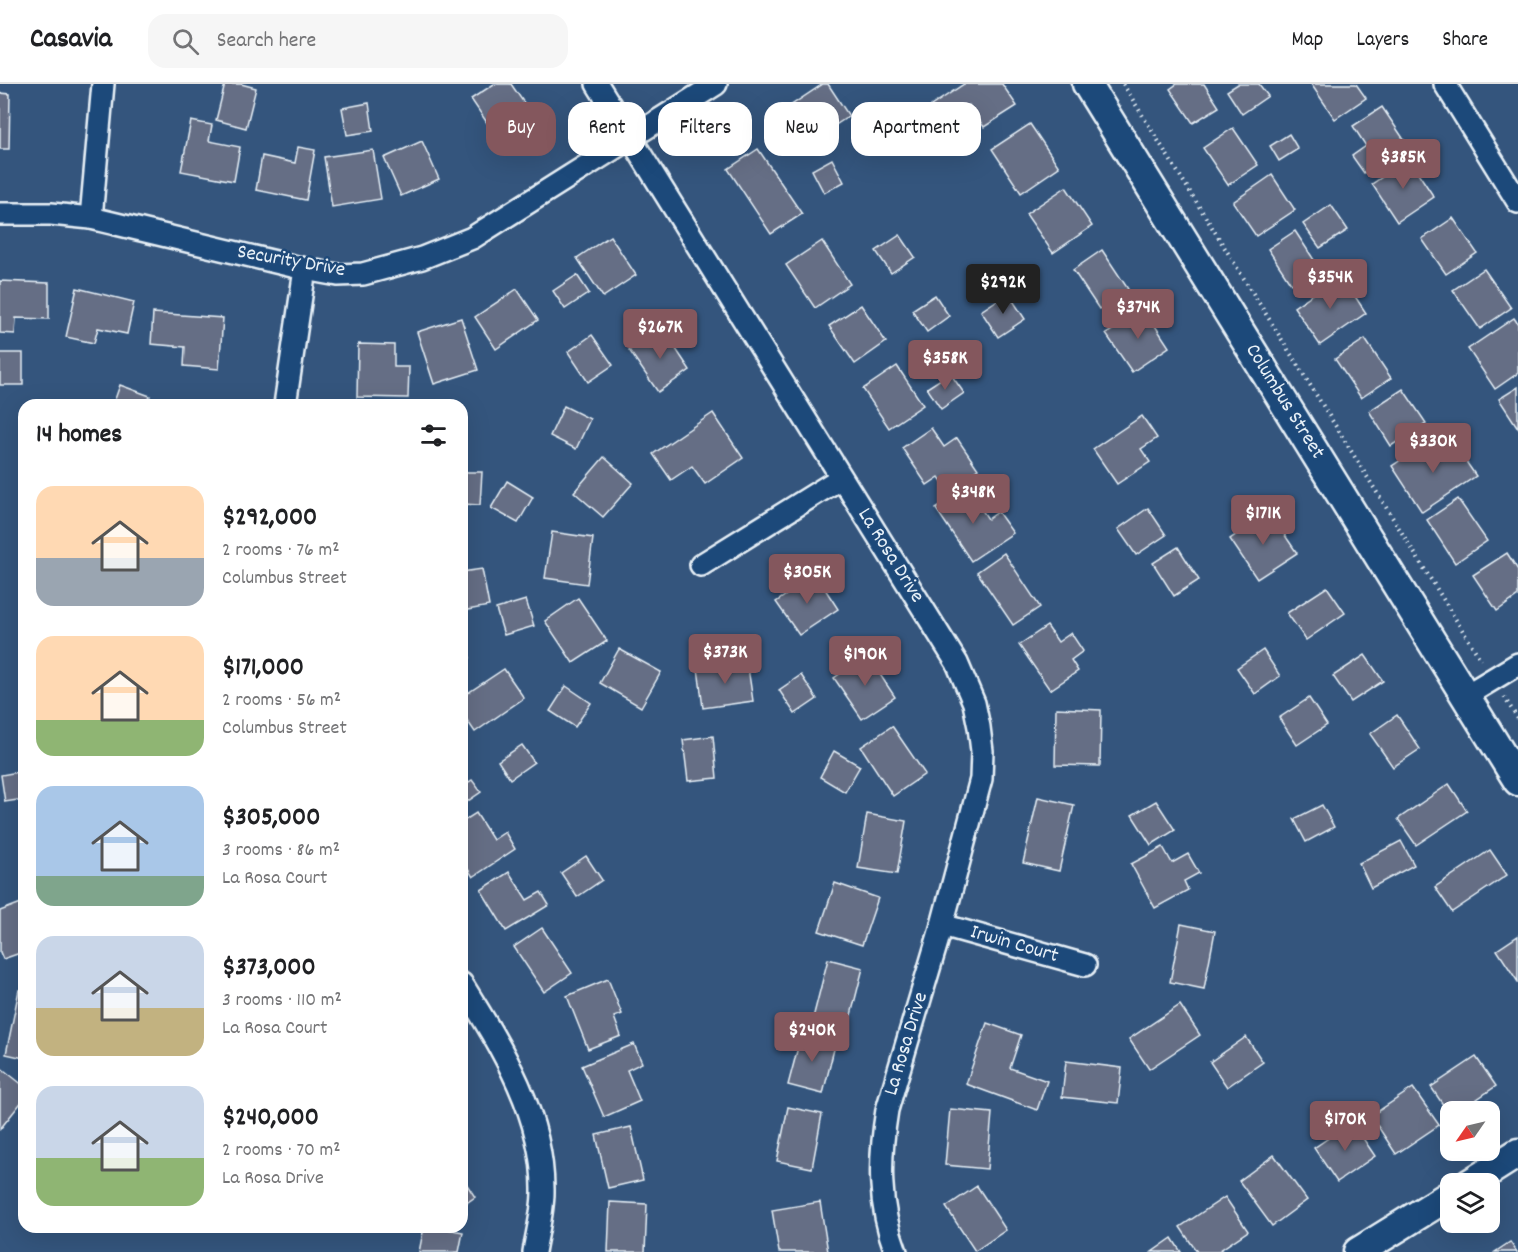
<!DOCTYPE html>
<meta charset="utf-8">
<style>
body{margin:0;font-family:Dekko,sans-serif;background:#f6f6f6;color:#202124;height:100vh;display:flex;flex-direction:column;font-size:22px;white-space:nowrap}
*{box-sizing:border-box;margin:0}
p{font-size:20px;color:#757577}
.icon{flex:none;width:33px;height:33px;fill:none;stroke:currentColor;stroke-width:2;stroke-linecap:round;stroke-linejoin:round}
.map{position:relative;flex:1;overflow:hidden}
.side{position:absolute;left:18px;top:315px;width:450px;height:834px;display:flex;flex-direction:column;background:#fff;border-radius:18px;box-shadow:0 6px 24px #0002}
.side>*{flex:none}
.hud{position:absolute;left:486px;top:18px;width:570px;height:54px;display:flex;gap:12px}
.needle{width:39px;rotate:236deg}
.fabs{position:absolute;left:1440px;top:1017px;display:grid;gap:12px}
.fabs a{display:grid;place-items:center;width:60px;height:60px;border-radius:12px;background:#fff;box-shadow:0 6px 24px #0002;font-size:30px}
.price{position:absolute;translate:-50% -51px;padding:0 14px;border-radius:6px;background:#84575d;color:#fff;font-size:20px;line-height:39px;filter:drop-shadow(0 2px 3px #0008)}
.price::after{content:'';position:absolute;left:50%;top:36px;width:18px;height:14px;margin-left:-9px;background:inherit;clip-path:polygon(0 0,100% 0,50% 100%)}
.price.active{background:#222;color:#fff}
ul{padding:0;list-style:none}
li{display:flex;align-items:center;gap:18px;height:150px;padding:0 18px}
li span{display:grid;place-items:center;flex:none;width:168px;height:120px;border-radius:18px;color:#555}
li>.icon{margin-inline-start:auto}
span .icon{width:72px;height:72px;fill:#fffc;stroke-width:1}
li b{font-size:26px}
h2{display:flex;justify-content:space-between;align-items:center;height:72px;padding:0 18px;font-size:26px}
.tag{padding:0 21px;border-radius:18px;background:#fff;box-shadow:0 6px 24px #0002;font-size:21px;line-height:54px}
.tag.active{background:#84575d;color:#fff}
header{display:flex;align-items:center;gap:36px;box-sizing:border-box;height:84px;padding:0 30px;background:#fff;border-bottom:2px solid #e0e0e0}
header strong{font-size:28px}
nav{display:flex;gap:33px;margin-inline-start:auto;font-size:21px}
.search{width:420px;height:54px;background:#f6f6f6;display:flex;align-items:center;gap:15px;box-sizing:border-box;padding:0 21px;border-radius:18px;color:#757577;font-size:22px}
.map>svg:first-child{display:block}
.building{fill:#656e85;stroke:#e8f1f8;stroke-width:1.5}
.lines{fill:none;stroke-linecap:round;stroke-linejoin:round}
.street-casing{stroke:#e8f1f8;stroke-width:26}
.secondary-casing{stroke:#e8f1f8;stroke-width:33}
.path{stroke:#e8f1f8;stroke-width:4;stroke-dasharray:1.5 4.5;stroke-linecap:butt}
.street{stroke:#1f4a7a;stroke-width:21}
.secondary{stroke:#1f4a7a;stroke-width:28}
.labels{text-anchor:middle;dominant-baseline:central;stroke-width:5;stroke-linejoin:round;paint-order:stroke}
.street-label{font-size:21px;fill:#e8f1f8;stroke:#1f4a7a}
</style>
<header>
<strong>Casavia</strong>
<div class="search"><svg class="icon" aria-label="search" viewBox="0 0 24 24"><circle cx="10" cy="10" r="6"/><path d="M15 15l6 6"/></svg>Search here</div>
<nav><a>Map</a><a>Layers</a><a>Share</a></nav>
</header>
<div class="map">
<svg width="1518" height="1168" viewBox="0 0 1518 1168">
<rect width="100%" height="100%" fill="#34557d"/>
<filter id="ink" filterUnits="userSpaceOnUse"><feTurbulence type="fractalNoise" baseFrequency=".0167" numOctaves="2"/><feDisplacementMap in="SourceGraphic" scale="12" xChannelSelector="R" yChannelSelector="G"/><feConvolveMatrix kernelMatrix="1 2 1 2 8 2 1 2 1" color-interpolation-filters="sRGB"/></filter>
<g filter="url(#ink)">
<g class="building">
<path d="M225 0H241L256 4 246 44 216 36Z"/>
<path d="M494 0H511L535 35 500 58 471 15Z"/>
<path d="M823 0H828L849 32 810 58 787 24Z"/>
<path d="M964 0H1002L1017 22 984 43 969 21 942 39 931 22Z"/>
<path d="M1177 0H1204L1219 23 1193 39 1170 5Z"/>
<path d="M1238 0H1259L1268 12 1242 30 1227 7Z"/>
<path d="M1311 0H1356L1366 14 1335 35Z"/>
<path d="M0 9 10 10 9 65H0Z"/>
<path d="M369 19 373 47 347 51 342 24Z"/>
<path d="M1382 23 1407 60 1364 89 1352 72 1366 62 1353 42Z"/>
<path d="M191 37 212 41 209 57 240 63 234 97 181 87Z"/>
<path d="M1030 40 1059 83 1021 109 992 65Z"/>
<path d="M1233 44 1258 81 1228 101 1203 64Z"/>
<path d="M1289 50 1298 65 1279 77 1270 62Z"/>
<path d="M422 57 439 95 401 112 384 74Z"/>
<path d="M298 63 315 66 306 116 256 106 262 72 295 79Z"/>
<path d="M758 65 802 130 771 150 728 85Z"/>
<path d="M373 66 381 115 332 123 324 73Z"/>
<path d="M832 75 844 98 824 109 812 86Z"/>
<path d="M1409 75 1434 113 1397 138 1372 100Z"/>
<path d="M1272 91 1295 126 1256 152 1233 118Z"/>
<path d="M1066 103 1092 142 1053 169 1026 130Z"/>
<path d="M1331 121 1348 146 1320 164 1303 140Z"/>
<path d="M1453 134 1477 169 1446 190 1422 155Z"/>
<path d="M1295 147 1318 182 1291 200 1268 165Z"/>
<path d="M900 151 915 173 891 189 876 167Z"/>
<path d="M610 152 636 191 603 213 577 174Z"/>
<path d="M822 157 850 200 815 224 786 181Z"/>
<path d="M1102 166 1128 205 1099 225 1073 186Z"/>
<path d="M1484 185 1511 224 1480 245 1453 206Z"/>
<path d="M577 191 589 209 565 225 553 207Z"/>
<path d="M1341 191 1366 229 1320 261 1294 223Z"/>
<path d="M0 197 49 199V235L16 234 15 250 0 249Z"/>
<path d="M77 204 134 218 127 250 98 244 94 259 66 253Z"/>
<path d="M517 205 538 236 496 265 475 233Z"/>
<path d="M1008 209 1025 235 998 253 981 227Z"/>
<path d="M935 211 949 232 927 248 912 226Z"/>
<path d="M861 221 886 258 855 280 829 242Z"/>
<path d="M1144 225 1169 263 1132 288 1106 250Z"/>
<path d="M153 229 223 234 219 285 184 282 185 263 151 260Z"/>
<path d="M461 234 478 286 434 300 417 248Z"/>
<path d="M1514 234 1518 240V289L1495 305 1468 265Z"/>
<path d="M662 244 690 286 658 308 629 266Z"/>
<path d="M592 251 613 281 588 298 568 268Z"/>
<path d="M1365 255 1391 294 1361 314 1335 275Z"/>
<path d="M358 260 394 261V283H409L408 314 357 313Z"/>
<rect x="0" y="269" width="23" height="32"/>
<path d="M897 282 923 321 889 344 863 305Z"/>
<path d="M950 289 964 309 941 325 927 304Z"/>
<path d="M120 301 150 312 147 321H113Z"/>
<path d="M1518 303V344L1499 315Z"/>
<path d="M1403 305 1426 339 1391 362 1369 327Z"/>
<path d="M564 322 590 335 576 365 550 352Z"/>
<path d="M713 329 743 374 705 400 692 382 671 396 653 370Z"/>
<path d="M1142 332 1157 354 1141 365 1150 378 1117 400 1093 365Z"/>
<path d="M931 344 944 363 957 354 978 385 948 406 939 393 927 401 902 364Z"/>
<path d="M1431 356 1442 373 1456 363 1476 392 1422 428 1392 382Z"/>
<path d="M604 373 633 399 603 433 574 408Z"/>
<path d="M462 388H482L480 421 462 420Z"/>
<path d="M507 397 533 413 518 439 491 424Z"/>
<path d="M967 404 988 435 998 428 1013 449 971 477 936 425Z"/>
<path d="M1458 415 1487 457 1455 479 1427 436Z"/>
<path d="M1148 424 1166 451 1136 471 1118 445Z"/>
<path d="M1269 428 1297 469 1257 495 1230 455Z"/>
<path d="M552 448 593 454 587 500 545 494Z"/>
<path d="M1178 463 1199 496 1174 512 1153 479Z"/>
<path d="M1004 469 1040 523 1013 541 977 488Z"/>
<path d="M1507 469 1518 486V512L1497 527 1473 491Z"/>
<path d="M482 485 489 522 462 527V488Z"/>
<path d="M816 491 838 525 799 551 776 518Z"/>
<path d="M1327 503 1345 529 1306 556 1287 529Z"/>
<path d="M578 514 607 557 573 579 545 537Z"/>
<path d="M526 516 534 542 504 551 496 525Z"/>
<path d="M1047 542 1058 558 1071 549 1083 567 1071 576 1078 587 1050 606 1019 561Z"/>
<path d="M462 555 470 574 462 578Z"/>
<path d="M619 565 661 588 641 623 600 599Z"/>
<path d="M1263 566 1280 592 1255 610 1237 584Z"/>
<path d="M867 571 895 613 862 635 834 594Z"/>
<path d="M1365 571 1383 597 1351 618 1333 592Z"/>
<path d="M747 577 753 617 703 624 698 584Z"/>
<path d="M504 585 524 614 475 648 462 629V613Z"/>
<path d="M801 591 817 615 795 630 779 606Z"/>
<path d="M566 602 591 619 575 643 550 627Z"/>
<path d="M1309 614 1327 641 1297 661 1279 634Z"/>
<path d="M1056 624 1101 626 1100 682 1055 681Z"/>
<path d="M1397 631 1420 665 1393 683 1370 650Z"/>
<path d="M892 642 925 690 893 712 861 663Z"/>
<path d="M713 652 717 694 688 697 683 656Z"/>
<path d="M522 661 534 678 510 695 498 677Z"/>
<path d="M834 667 860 682 845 708 820 693Z"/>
<path d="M24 687V715L5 718 1 691Z"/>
<path d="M472 696 481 708 462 721V703Z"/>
<path d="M1449 700 1467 727 1416 761 1398 735Z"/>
<path d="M1038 713 1074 721 1059 787 1023 779Z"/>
<path d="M1156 717 1175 746 1151 761 1132 731Z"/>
<path d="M1322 721 1334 743 1306 758 1294 735Z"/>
<path d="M476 729 493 756 505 748 515 765 473 793 462 776V738Z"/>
<path d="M867 730 906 737 897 790 858 784Z"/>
<path d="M1401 757 1414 781 1371 804 1359 779Z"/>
<path d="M1163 763 1172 779 1188 770 1199 789 1184 797 1188 806 1155 824 1131 780Z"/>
<path d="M1490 766 1507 791 1452 828 1435 803Z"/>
<path d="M586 772 602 796 577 813 561 789Z"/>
<path d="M509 788 527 816 541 808 549 821 506 847 481 806Z"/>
<path d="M835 799 878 814 862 861 819 847Z"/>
<path d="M21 819 24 826V872L23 868 3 875 0 868V827Z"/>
<path d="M1181 840 1215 847 1204 905 1170 898Z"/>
<path d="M542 844 572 889 544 908 514 863Z"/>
<path d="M1518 852V898L1497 866Z"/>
<path d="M828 875 863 884 848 943 813 934Z"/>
<path d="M608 895 622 930 614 933 621 952 588 965 567 912Z"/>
<path d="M19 906 24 907V974L6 970Z"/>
<path d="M1180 921 1200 951 1149 985 1129 955Z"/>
<path d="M987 939 1021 951 1010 984 1047 997 1037 1026 966 1000Z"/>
<path d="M802 948 836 957 823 1010 788 1001Z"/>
<path d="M1246 953 1263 978 1227 1003 1210 978Z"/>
<path d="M634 960 642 979 627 986 640 1017 604 1033 582 982Z"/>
<path d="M1476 973 1496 1002 1458 1028H1450V1031L1431 1003Z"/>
<path d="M1066 977 1122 984 1118 1019 1062 1013Z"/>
<path d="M0 983 24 1002V1015L0 1045Z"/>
<path d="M1413 1004 1439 1041 1396 1070 1371 1032Z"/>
<path d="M788 1023 822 1030 812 1084 777 1077Z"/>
<path d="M950 1025 992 1029 987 1085 945 1081Z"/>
<path d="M1352 1038 1375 1072 1337 1098 1314 1064Z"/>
<path d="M631 1043 643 1096 608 1104 596 1051Z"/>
<path d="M1274 1071 1307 1116 1272 1142 1239 1097Z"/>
<path d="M462 1093 475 1113 462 1122Z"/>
<path d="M977 1102 1006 1146 975 1167 946 1123Z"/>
<path d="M1225 1113 1248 1147 1217 1168H1197L1180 1143Z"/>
<path d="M610 1118 647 1120 645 1168H608Z"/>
<path d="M820 1118 828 1168H779L772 1126Z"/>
<path d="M424 1143H436L463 1148 459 1168H419Z"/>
<path d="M1172 1154 1181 1168H1152Z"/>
<path d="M1510 1158 1517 1168H1495Z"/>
</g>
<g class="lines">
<defs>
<g id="street">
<path d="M597 0 957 579 974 619 979 643 982 667 981 695 942 841 887 1026C879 1075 878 1121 896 1168"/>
<path d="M1445 0 1518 118"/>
<path d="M0 130H51L91 134 305 185 338 191 363 190 422 174 472 154 716 0"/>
<path d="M91 134 103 0"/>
<path d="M285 321 305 185"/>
<path d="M701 481 841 394"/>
<path d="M1465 612 1518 580"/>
<path d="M942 841 1085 881"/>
<path d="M462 900C501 963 544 1031 543 1108 543 1128 537 1149 534 1168"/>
</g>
<g id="secondary">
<path d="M1087 0 1518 697"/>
<path d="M1469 1100 1518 1069"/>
<path d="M1358 1168 1450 1111"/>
</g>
</defs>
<use href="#street" class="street-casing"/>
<use href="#secondary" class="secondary-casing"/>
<g class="path">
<path d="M1123 0 1481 576"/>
<path d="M1504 613 1518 635"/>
</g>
<use href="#street" class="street"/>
<use href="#secondary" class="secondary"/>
</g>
</g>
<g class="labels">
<g class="street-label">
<text transform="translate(291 178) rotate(10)">Security Drive</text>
<text transform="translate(1284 318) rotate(58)">Columbus Street</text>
<text transform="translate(890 472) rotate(58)">La Rosa Drive</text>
<text transform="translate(1014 861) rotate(16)">Irwin Court</text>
<text transform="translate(907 960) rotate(-73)">La Rosa Drive</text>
</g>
</g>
</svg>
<div class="fabs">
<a><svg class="needle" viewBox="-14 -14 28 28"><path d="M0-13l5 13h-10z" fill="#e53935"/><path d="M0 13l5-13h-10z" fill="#757577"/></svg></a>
<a><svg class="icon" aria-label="layers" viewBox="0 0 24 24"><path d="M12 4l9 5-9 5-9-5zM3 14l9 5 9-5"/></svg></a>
</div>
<b class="price" style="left:1403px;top:106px">$385K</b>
<b class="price" style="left:1330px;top:226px">$354K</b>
<b class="price active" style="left:1003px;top:231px">$292K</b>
<b class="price" style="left:1138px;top:256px">$374K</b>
<b class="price" style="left:660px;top:276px">$267K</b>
<b class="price" style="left:945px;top:307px">$358K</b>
<b class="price" style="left:1433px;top:390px">$330K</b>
<b class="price" style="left:973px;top:441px">$348K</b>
<b class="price" style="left:1263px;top:462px">$171K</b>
<b class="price" style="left:807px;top:521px">$305K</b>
<b class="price" style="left:725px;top:601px">$373K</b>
<b class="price" style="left:865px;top:603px">$190K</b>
<b class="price" style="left:812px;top:979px">$240K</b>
<b class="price" style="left:1345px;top:1068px">$170K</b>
<div class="hud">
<a class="tag active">Buy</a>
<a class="tag">Rent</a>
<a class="tag">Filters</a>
<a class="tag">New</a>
<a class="tag">Apartment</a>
</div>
<section class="side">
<h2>14 homes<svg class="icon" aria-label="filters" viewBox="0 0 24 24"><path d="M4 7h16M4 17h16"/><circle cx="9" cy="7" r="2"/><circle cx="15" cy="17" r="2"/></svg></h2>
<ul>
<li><span style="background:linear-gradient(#ffd9b3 60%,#9aa5b1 0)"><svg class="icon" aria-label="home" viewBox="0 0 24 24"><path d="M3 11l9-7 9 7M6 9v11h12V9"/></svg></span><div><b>$292,000</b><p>2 rooms · 76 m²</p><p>Columbus Street</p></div></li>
<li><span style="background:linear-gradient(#ffd9b3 70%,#8fb573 0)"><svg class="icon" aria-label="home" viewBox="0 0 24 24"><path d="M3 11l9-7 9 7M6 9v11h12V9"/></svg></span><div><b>$171,000</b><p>2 rooms · 56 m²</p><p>Columbus Street</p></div></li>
<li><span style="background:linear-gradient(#a9c7e8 75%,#7fa58c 0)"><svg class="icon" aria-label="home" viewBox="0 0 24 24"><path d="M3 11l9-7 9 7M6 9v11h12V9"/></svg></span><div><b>$305,000</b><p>3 rooms · 86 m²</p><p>La Rosa Court</p></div></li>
<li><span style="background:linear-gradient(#c9d6e8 60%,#c2b280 0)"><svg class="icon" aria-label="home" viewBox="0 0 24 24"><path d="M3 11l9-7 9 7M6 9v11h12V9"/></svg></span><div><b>$373,000</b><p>3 rooms · 110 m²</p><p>La Rosa Court</p></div></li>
<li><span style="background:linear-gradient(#c9d6e8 60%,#8fb573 0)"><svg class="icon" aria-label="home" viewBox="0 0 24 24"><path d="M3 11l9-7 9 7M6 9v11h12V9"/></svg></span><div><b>$240,000</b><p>2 rooms · 70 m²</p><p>La Rosa Drive</p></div></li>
</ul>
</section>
</div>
